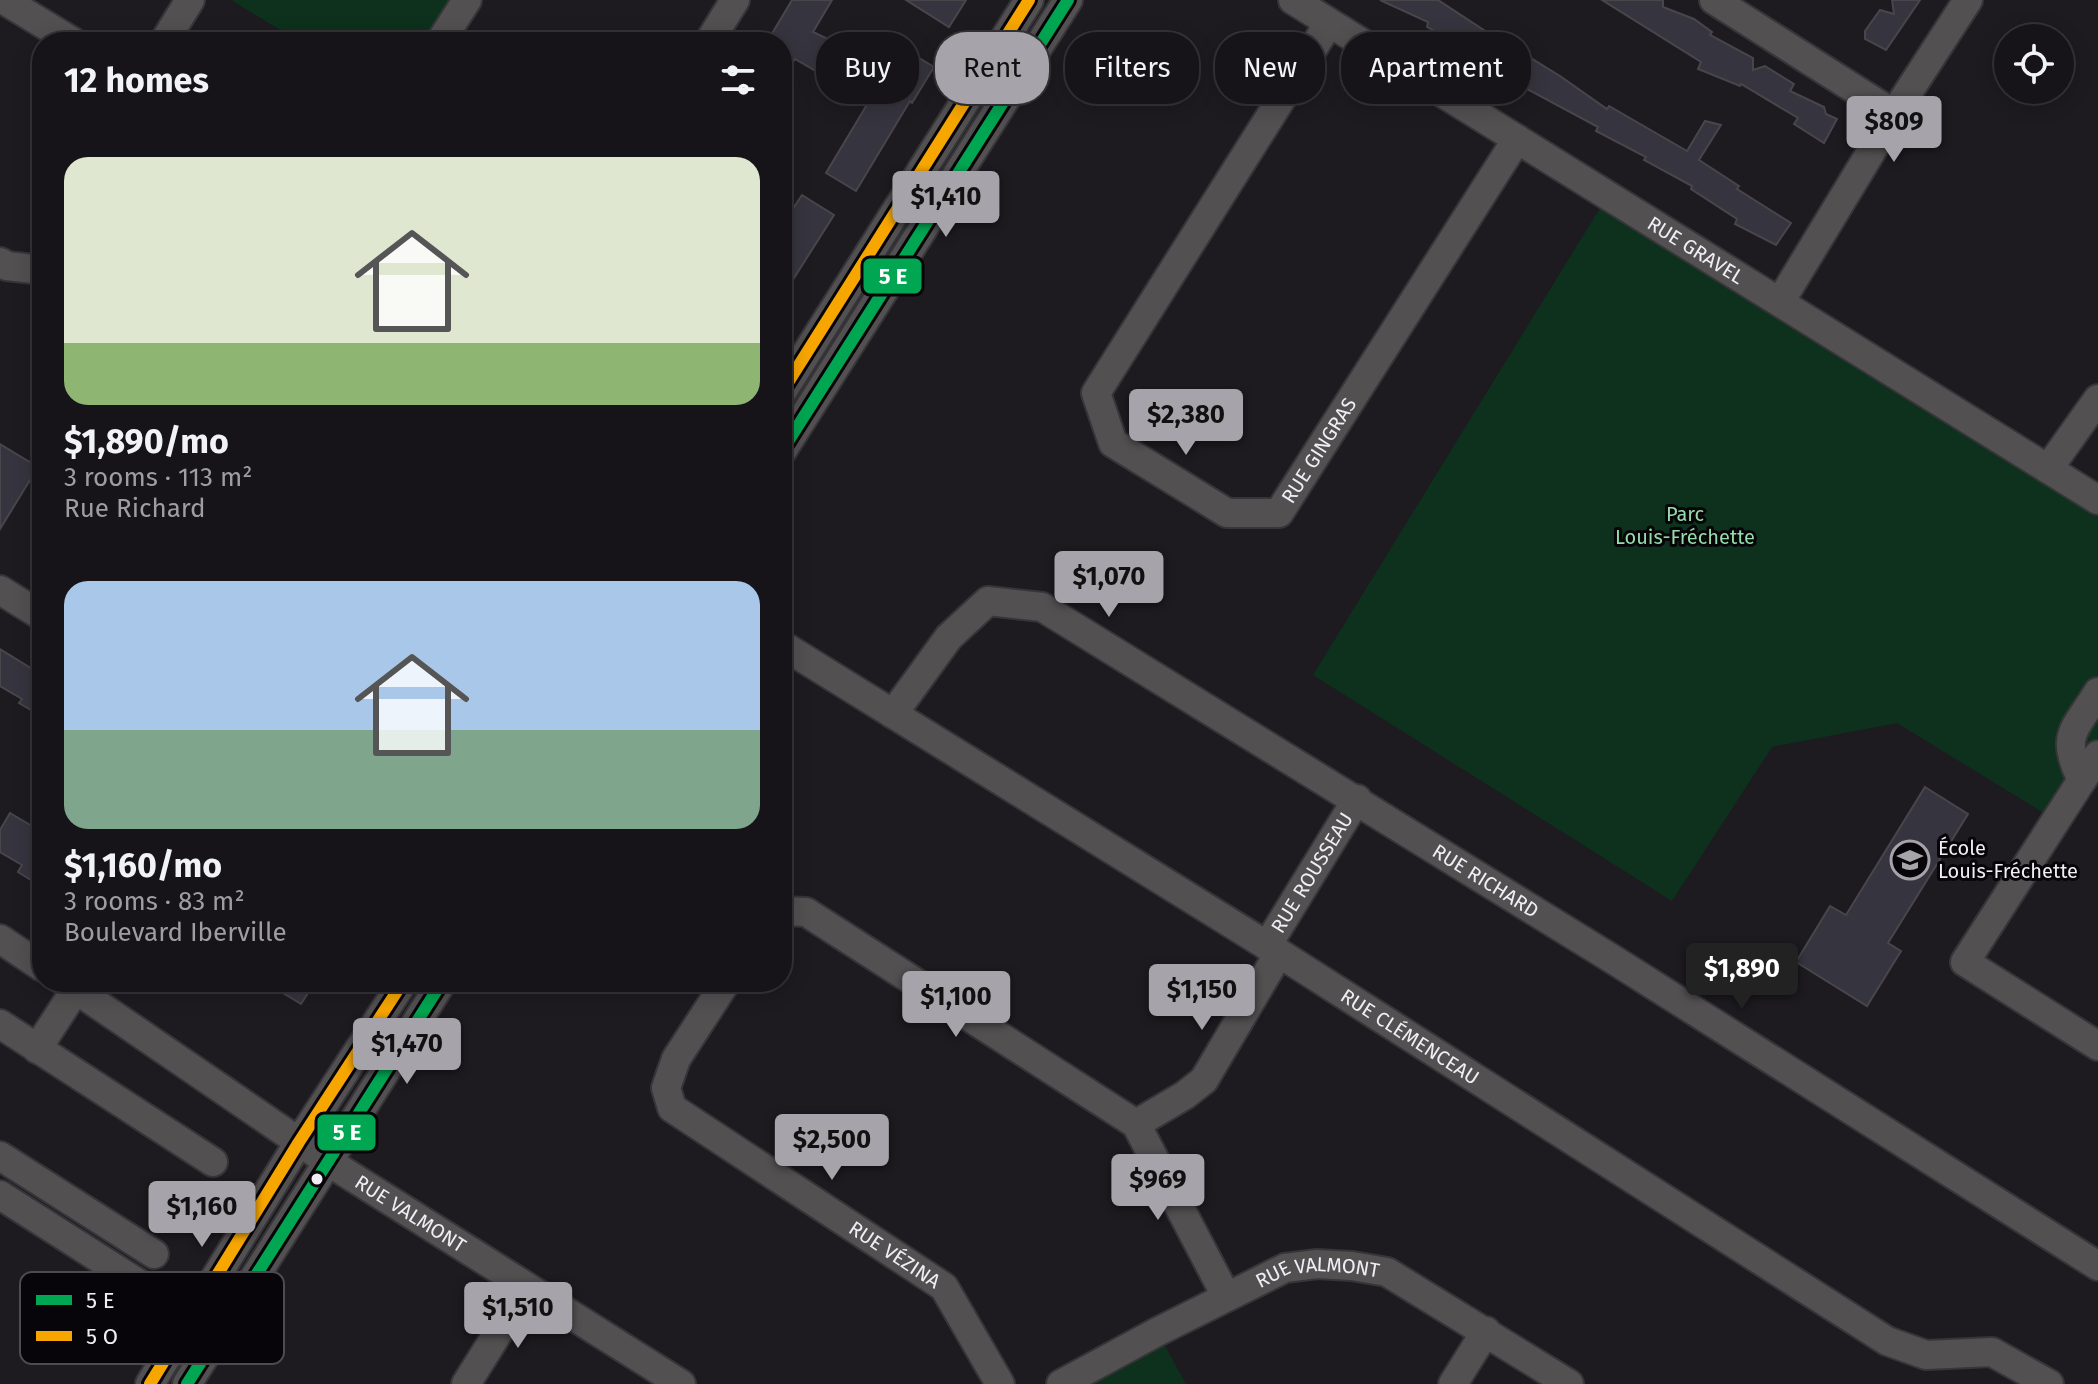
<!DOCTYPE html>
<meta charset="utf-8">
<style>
body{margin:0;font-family:"Fira Sans",sans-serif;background:#1f1d21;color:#f1f3f6;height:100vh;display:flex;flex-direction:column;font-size:30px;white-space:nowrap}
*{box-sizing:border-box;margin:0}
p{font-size:26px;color:#9e9ea2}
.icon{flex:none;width:44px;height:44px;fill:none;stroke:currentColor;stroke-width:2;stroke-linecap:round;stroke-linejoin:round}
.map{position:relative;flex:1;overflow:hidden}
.sheet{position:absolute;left:32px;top:32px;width:760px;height:960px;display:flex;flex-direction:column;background:#161418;border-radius:32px;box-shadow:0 4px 20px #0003,0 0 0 2px #353337}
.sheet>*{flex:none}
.hud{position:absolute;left:816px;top:32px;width:760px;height:72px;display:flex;gap:16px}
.tools{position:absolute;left:1994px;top:24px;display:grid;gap:16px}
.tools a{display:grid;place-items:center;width:80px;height:80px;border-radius:50%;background:#161418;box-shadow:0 4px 20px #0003,0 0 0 2px #353337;font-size:40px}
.price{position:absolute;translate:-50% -68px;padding:0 18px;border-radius:8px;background:#a6a4aa;color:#111;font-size:26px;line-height:52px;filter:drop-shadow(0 2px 4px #0008)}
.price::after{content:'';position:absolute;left:50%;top:48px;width:24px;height:18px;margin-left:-12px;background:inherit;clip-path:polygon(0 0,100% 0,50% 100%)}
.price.active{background:#222;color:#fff}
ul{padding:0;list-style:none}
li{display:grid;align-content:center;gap:16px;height:424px;padding:0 32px}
li span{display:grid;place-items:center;height:248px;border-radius:24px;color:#555}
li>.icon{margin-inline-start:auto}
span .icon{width:144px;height:144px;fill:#fffc;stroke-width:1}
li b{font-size:34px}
h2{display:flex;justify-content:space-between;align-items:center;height:96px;padding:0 32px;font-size:34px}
.pill{padding:0 28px;border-radius:32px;background:#161418;box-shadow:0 4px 20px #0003,0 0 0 2px #353337;font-size:28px;line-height:72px}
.pill.active{background:#a6a4aa;color:#111}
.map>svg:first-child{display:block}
.green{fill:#0d311d}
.building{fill:#36353f;stroke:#48464b;stroke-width:2}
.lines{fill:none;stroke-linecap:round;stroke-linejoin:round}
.minor-casing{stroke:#363539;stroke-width:32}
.minor{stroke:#535052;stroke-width:28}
.bus-1-casing{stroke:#070509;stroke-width:18}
.bus-2-casing{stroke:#070509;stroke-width:18}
.bus-1{stroke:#00a651;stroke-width:12}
.bus-2{stroke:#f7a600;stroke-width:12}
.bus-dot{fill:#f0edf4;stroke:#070509;stroke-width:3}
.labels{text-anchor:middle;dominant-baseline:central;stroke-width:6;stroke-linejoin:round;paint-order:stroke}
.street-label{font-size:20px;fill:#f0edf4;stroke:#070509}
.park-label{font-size:20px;fill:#95dcab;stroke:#070509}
.poi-label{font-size:20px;fill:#f0edf4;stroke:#070509;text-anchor:start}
.key{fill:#070509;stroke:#4d4b50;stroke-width:2}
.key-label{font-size:22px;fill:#f0edf4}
.line-badge{stroke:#070509;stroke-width:3}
.badge-label{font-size:22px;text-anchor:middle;font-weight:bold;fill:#fff}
</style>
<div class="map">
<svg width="2098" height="1384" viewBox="0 0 2098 1384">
<rect width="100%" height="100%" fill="#1d1b20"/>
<g class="green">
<path d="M231 0H454L427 42H300Z"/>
<path d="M1608 195 2098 500V757L2057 821 1897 723 1772 747 1672 901 1313 675Z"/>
<path d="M1157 1332 1186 1384H1061Z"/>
</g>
<g class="building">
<path d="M792 0H832L813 32 843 46 819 73 795 59 782 77V42H767Z"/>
<path d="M906 0H966L949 27Z"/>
<path d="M1380 0H1438L1528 59 1529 57 1560 76 1607 109 1609 106 1687 151 1705 121 1721 125 1699 160 1739 186 1737 189 1791 223 1776 245 1735 224 1737 219 1691 189 1692 186 1644 160 1646 157 1596 131 1598 127 1512 81 1473 54 1474 52 1427 27 1428 22Z"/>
<path d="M1602 0H1663V7L1694 19 1712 32 1710 35 1753 58V70L1765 66 1794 84 1790 91 1824 107 1826 114 1837 119 1824 143 1794 124 1798 118 1741 84 1740 86 1698 69 1701 62Z"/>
<path d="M1892 0H1920L1886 50 1865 39V31L1880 10 1894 14Z"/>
<path d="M891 41 934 67 912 103 910 101 856 191 826 173 880 83 869 77Z"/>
<path d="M802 195 834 215 782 297V225Z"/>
<path d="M0 444 38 467 0 529Z"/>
<path d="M0 649 42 675V703L36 713 19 703 22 699 0 686Z"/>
<path d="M1925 787 1968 814 1888 943 1901 951 1867 1006 1796 962 1830 906 1846 915Z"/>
<path d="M10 813 42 832V887L18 872 22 865 0 852V830Z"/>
<path d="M265 982H315L301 1004Z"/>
</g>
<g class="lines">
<defs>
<g id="minor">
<path d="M4 0 73 42"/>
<path id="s1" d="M1293 0 2098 500"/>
<path d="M1714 0 1894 114"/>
<path id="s2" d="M1329 23 1096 393 1113 443 1227 513H1279L1517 139"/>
<path d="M164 42 190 0"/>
<path d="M440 42 467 0"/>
<path d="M709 42 735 0"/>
<path d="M0 262 7 266 42 270"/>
<path d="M1780 302 1894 114 1968 0"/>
<path d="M782 392 1029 0"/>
<path d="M782 451 1068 0"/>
<path d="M2048 469 2098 399"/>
<path d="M0 590 42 616"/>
<path id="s3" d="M782 645 1279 953 1887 1341 1926 1355 1992 1352 2049 1384"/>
<path id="s4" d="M893 714 949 637 988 601 1042 607 1614 960 2098 1266"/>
<path d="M2098 755 1965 962 2098 1046"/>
<path d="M2082 780C2059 735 2075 730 2098 692"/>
<path d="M782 911 806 912 1136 1124 1226 1296"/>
<path d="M0 939 42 967"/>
<path id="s5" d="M1267 946 1357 799"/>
<path id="s6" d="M65 982 327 1161 681 1384"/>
<path id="s7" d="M726 982 676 1059 666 1088 672 1108 944 1287 1000 1384"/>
<path d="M0 1024 213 1162"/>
<path d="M37 1049 76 989"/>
<path d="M1136 1124 1185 1095 1204 1080 1279 953"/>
<path d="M0 1156 154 1254"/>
<path d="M0 1195 138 1283"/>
<path d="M150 1384 299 1142 403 982"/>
<path d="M187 1384 442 982"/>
<path d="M466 1384 526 1288"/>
<path id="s8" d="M1061 1384 1157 1332 1285 1268 1317 1264 1352 1266 1387 1272 1569 1384"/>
<path d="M1453 1384 1486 1331"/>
</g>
</defs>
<use href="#minor" class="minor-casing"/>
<use href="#minor" class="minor"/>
<defs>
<g id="bus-1">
<path d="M782 451 1068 0"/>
<path d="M187 1384 442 982"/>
</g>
<g id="bus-2">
<path d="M782 392 1029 0"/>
<path d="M150 1384 299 1142 403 982"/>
</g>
</defs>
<use href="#bus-1" class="bus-1-casing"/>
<use href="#bus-2" class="bus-2-casing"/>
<use href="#bus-1" class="bus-1"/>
<use href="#bus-2" class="bus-2"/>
</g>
<defs>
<symbol id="school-ring" viewBox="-11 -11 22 22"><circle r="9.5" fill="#070509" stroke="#a6a4aa" stroke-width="1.5"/><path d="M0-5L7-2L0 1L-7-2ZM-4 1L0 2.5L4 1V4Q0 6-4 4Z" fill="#a6a4aa"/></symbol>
</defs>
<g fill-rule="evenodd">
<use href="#school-ring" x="1888" y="838" width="44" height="44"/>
</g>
<circle class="bus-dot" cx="317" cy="1179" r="7"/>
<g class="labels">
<g class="street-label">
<text stroke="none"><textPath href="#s1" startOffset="474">RUE GRAVEL</textPath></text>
<text stroke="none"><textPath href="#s2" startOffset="750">RUE GINGRAS</textPath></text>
<text stroke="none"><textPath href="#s5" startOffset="86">RUE ROUSSEAU</textPath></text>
<text stroke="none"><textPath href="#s4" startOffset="724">RUE RICHARD</textPath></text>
<text stroke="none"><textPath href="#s3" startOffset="740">RUE CLÉMENCEAU</textPath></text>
<text stroke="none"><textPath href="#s6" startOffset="416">RUE VALMONT</textPath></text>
<text stroke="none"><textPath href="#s7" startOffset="410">RUE VÉZINA</textPath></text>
<text stroke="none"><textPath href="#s8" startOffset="284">RUE VALMONT</textPath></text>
</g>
<g class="park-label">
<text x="1685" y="514">Parc<tspan x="1685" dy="23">Louis-Fréchette</tspan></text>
</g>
<g class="poi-label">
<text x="1938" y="848">École<tspan x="1938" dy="23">Louis-Fréchette</tspan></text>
</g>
</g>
<rect x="20" y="1272" width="264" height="92" rx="12" class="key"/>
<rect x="36" y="1295" width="36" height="10" fill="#00a651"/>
<rect x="36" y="1331" width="36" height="10" fill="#f7a600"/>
<g class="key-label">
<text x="86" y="1308">5 E</text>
<text x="86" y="1344">5 O</text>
</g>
<g class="line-badge">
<rect x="862" y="257" width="61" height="38" rx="8" fill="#00a651"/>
<rect x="316" y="1113" width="61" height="39" rx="8" fill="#00a651"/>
</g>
<g class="badge-label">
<text x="893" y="284">5 E</text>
<text x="347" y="1140">5 E</text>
</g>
</svg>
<div class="tools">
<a><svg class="icon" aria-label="locate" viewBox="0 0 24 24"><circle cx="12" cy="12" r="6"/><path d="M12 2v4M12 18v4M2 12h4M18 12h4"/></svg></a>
</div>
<b class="price" style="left:1894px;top:164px">$809</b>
<b class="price" style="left:946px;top:239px">$1,410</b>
<b class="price" style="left:1186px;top:457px">$2,380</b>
<b class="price" style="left:1109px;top:619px">$1,070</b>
<b class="price active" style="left:1742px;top:1011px">$1,890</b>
<b class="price" style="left:1202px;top:1032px">$1,150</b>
<b class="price" style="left:956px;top:1039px">$1,100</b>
<b class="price" style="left:407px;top:1086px">$1,470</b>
<b class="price" style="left:832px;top:1182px">$2,500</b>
<b class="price" style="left:1158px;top:1222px">$969</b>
<b class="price" style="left:202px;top:1249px">$1,160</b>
<b class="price" style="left:518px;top:1350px">$1,510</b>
<div class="hud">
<a class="pill">Buy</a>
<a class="pill active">Rent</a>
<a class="pill">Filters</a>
<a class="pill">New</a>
<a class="pill">Apartment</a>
</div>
<section class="sheet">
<h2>12 homes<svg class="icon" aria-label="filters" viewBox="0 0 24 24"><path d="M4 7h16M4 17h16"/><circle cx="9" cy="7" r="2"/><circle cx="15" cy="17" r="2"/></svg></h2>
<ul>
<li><span style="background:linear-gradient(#dfe7d0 75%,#8fb573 0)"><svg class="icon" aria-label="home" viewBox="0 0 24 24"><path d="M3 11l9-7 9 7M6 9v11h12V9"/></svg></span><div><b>$1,890/mo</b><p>3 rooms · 113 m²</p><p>Rue Richard</p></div></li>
<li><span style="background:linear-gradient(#a9c7e8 60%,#7fa58c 0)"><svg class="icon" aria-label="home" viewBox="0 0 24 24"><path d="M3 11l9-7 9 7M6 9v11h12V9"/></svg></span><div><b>$1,160/mo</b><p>3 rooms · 83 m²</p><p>Boulevard Iberville</p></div></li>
</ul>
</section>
</div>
